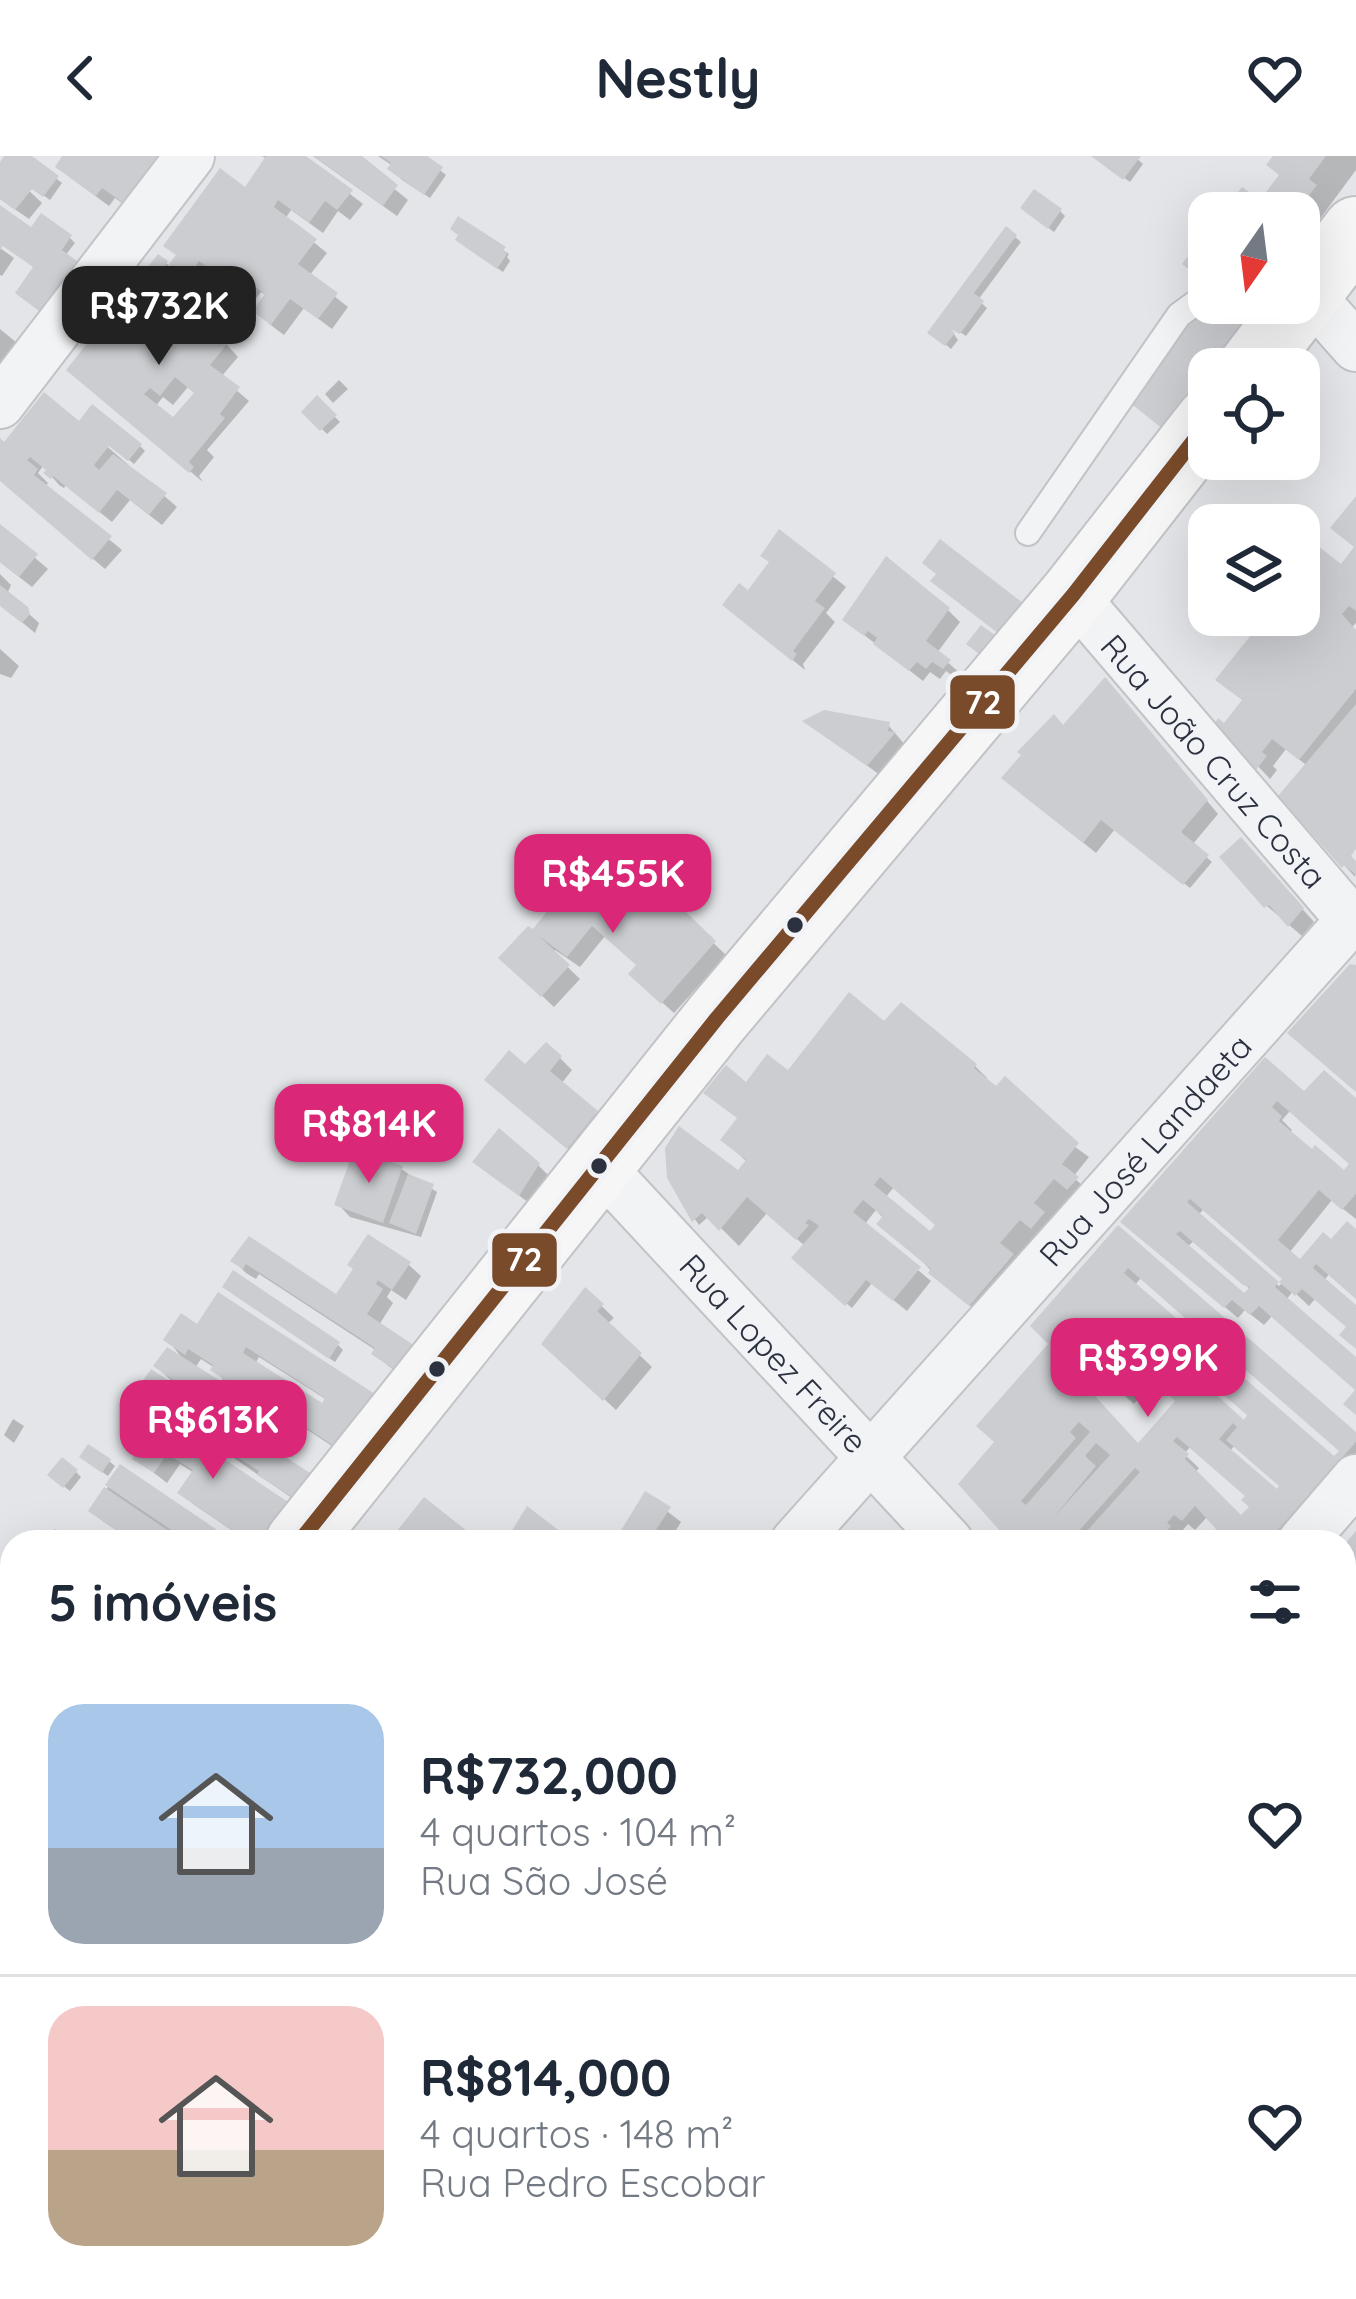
<!DOCTYPE html>
<html lang="pt">
<meta charset="utf-8">
<style>
body{margin:0;font-family:Quicksand,sans-serif;background:#f2f2f3;color:#1f2937;height:100vh;display:flex;flex-direction:column;font-size:45px;white-space:nowrap}
*{box-sizing:border-box;margin:0}
p{font-size:39px;color:#747a83}
.icon{flex:none;width:66px;height:66px;fill:none;stroke:currentColor;stroke-width:2;stroke-linecap:round;stroke-linejoin:round}
.map{position:relative;flex:1;overflow:hidden}
.side{position:absolute;left:0px;top:1374px;width:1356px;height:771px;display:flex;flex-direction:column;background:#fff;border-radius:36px 36px 0 0;box-shadow:0 12px 48px #0002}
.side>*{flex:none}
.needle{width:78px;rotate:194deg}
.controls{position:absolute;left:1188px;top:36px;display:grid;gap:24px}
.controls a{display:grid;place-items:center;width:132px;height:132px;border-radius:24px;background:#fff;box-shadow:0 12px 48px #0002;font-size:60px}
.price{position:absolute;translate:-50% -102px;padding:0 27px;border-radius:24px;background:#db2777;color:#fff;font-size:39px;line-height:78px;filter:drop-shadow(0 3px 6px #0008)}
.price::after{content:'';position:absolute;left:50%;top:72px;width:36px;height:27px;margin-left:-18px;background:inherit;clip-path:polygon(0 0,100% 0,50% 100%)}
.price.on{background:#222;color:#fff}
ul{padding:0;list-style:none}
li{display:flex;align-items:center;gap:36px;height:300px;padding:0 48px}
li+li{border-top:3px solid #e0e1e3}
li span{display:grid;place-items:center;flex:none;width:336px;height:240px;border-radius:36px;color:#555}
li>.icon{margin-inline-start:auto}
span .icon{width:144px;height:144px;fill:#fffc;stroke-width:1}
li b{font-size:51px}
h2{display:flex;justify-content:space-between;align-items:center;height:144px;padding:0 48px;font-size:51px}
header{display:flex;justify-content:space-between;align-items:center;height:156px;padding:0 48px;background:#fff;font-size:54px;font-weight:700}
.map>svg:first-child{display:block}
.shadow{fill:#0003;fill-rule:evenodd}
.building{fill:#cbcdd0;fill-rule:evenodd}
.lines{fill:none;stroke-linecap:round;stroke-linejoin:round}
.lane-casing{stroke:#c1c3c6;stroke-width:28}
.street-casing{stroke:#c1c3c6;stroke-width:52}
.secondary-casing{stroke:#c1c3c6;stroke-width:70}
.lane{stroke:#f2f3f4;stroke-width:24}
.street{stroke:#f2f3f4;stroke-width:48}
.secondary{stroke:#f6f6f6;stroke-width:66}
.bus-1-casing{stroke:#f1f3f6;stroke-width:24}
.bus-1{stroke:#7a4b2a;stroke-width:15}
.bus-dot{fill:#2b313f;stroke:#f1f3f6;stroke-width:4.5}
.labels{text-anchor:middle;dominant-baseline:central;stroke-width:9;stroke-linejoin:round;paint-order:stroke}
.street-label{font-size:33px;fill:#2b313f;stroke:#f1f3f6}
.line-badge{stroke:#f1f3f6;stroke-width:4.5}
.badge-label{font-size:33px;text-anchor:middle;font-weight:bold;fill:#fff}
</style>
<header><svg class="icon" aria-label="back" viewBox="0 0 24 24"><path d="M15 5l-7 7 7 7"/></svg>Nestly<svg class="icon" aria-label="heart" viewBox="0 0 24 24"><path d="M12 20l-8-8c-3-5 5-10 8-4 3-6 11-1 8 4z"/></svg></header>
<div class="map">
<svg width="1356" height="2143" viewBox="0 0 1356 2143">
<rect width="100%" height="100%" fill="#e3e5e8"/>
<g class="shadow">
<path d="M8 0H27L62 27 50 44 28 28 25 31 42 47 29 63 0 43V14Z"/>
<path d="M66 0 139 59 115 42 109 50 71 22 59 11Z"/>
<path d="M262 0H301L363 48 350 64 338 55 323 77 291 54 285 63 327 97 309 120 348 151 332 173 304 152 284 179 268 167 267 140 261 136 254 145 212 114 207 122 201 117 190 132 170 116 161 130 207 167 238 201 221 221 249 245 207 294 214 301 199 320 203 326 82 226 160 123 151 114 166 107 170 111 246 35 267 3ZM188 231 197 238 183 274 155 251 163 241 173 249Z"/>
<path d="M313 0H354L408 44 397 60Z"/>
<path d="M378 0H422L446 19 430 42 402 24 391 12 393 10Z"/>
<path d="M1094 0H1134L1143 8 1130 26Z"/>
<path d="M1277 0H1356V14L1299 91V57H1226L1260 48 1282 21Z"/>
<path d="M1060 55 1065 60 1054 76 1029 57Z"/>
<path d="M0 57 42 83 70 82 75 87 65 100 36 110 0 84Z"/>
<path d="M459 65 509 98 507 101 510 105 503 116 464 89Z"/>
<path d="M1007 74 1021 86 978 144 987 152 966 180 946 167 958 184 951 193 931 176Z"/>
<path d="M0 92 14 102 2 120 0 119Z"/>
<path d="M1209 147H1259L1242 213H1209V255L1182 289 1133 246Z"/>
<path d="M0 173 28 196 0 236Z"/>
<path d="M339 224 348 233 333 247 325 238Z"/>
<path d="M317 243 340 266 327 278 305 256Z"/>
<path d="M90 278 140 290 145 295 134 308 106 284 103 287 177 351 162 369 130 344 112 366 66 329 64 332 59 329 43 310 38 317 48 327 45 331 122 394 105 413 0 323V291Z"/>
<path d="M0 372 48 413 32 431 0 406Z"/>
<path d="M780 378 846 431 826 457 835 466 803 508 805 514 738 460 748 438 772 407Z"/>
<path d="M1356 393V467L1351 472 1356 478V689L1346 701 1356 709 1355 721 1282 640 1310 612 1286 593 1273 610 1277 614 1270 623 1218 567 1225 571 1244 546 1267 459H1299V417L1341 412Z"/>
<path d="M0 418 11 429 7 438 39 467 35 477 0 448Z"/>
<path d="M948 454 960 466 937 497 961 518 957 523 946 515 940 523 930 516 923 525 845 464Z"/>
<path d="M0 493 19 510 11 522 0 518Z"/>
<path d="M1117 537 1218 658 1192 689 1212 706 1190 732 1115 673 1096 697 1017 633 1024 599Z"/>
<path d="M807 566 888 569 906 590 880 619Z"/>
<path d="M570 692 582 705 577 710 562 696Z"/>
<path d="M1253 697 1314 766 1302 780 1267 750Z"/>
<path d="M658 734 726 799 674 857 644 830 639 809 605 780 580 811 555 794 553 797 580 823 554 851 502 802 533 777 604 746 653 740Z"/>
<path d="M885 869 975 910 987 922 984 925 1089 1001 1073 1021 1095 1041 983 1160 944 1129 876 1054 864 1069 931 1125 907 1155 872 1127 852 1152 813 1120 805 1090 767 1057 739 1090 709 1060 699 1069 679 1041 738 1018 748 1007 724 984 740 963 746 930 799 928ZM894 1031 938 1069 931 1079 885 1042Z"/>
<path d="M560 902 572 914 561 928 608 969 580 1002 500 936 525 912Z"/>
<path d="M1266 906 1304 939 1356 946V1063L1332 1044 1289 1097 1300 1107 1356 1077V1140L1329 1118 1324 1125 1356 1153V1191L1349 1172 1315 1143 1309 1150 1293 1135 1286 1144 1356 1205V1232L1273 1159 1264 1169 1245 1154 1238 1162 1136 1077ZM1290 955 1352 1008 1345 1018 1289 978 1292 974 1282 964ZM1204 1053 1285 1124 1279 1130 1198 1059ZM1194 1085 1251 1134 1245 1141 1187 1091Z"/>
<path d="M538 1009 550 1021 532 1049 488 1017Z"/>
<path d="M401 1013 437 1036 421 1081 350 1061 338 1048Z"/>
<path d="M1119 1073 1356 1280V1311L1290 1386H1209L1220 1373 1208 1360 1195 1374 1188 1368 1177 1381 1179 1386H1014L998 1287ZM1141 1122 1224 1194 1200 1221 1214 1235 1210 1238 1170 1203 1178 1194 1196 1209 1207 1195 1134 1130ZM1084 1205 1134 1248 1151 1229 1141 1210 1179 1245 1138 1291 1071 1218ZM1246 1212 1342 1295 1334 1304 1239 1221ZM1222 1234 1251 1260 1244 1268 1215 1242ZM1235 1289 1283 1331 1277 1337 1229 1296ZM1191 1290 1248 1340 1253 1351 1242 1363 1195 1317 1199 1312 1184 1298Z"/>
<path d="M250 1084 337 1142 409 1109 421 1120 406 1144 391 1134 387 1141 393 1147 379 1169 409 1224 387 1209 377 1195 259 1118 256 1123 246 1117 234 1105Z"/>
<path d="M586 1135 614 1162 607 1168 652 1211 616 1254 545 1187Z"/>
<path d="M231 1136 338 1189 343 1194 335 1206Z"/>
<path d="M198 1172 373 1240 347 1300 264 1245 260 1254 302 1285 292 1301 201 1239 196 1246 308 1319 320 1331 305 1351 193 1274 188 1283 298 1360 277 1386H249L193 1348 181 1336 194 1317 180 1308 167 1327 136 1303 177 1272 158 1253 165 1242 146 1226 176 1229 156 1210 186 1207 167 1183ZM259 1201 327 1244 323 1251 255 1208ZM201 1203 215 1212 231 1235 195 1212Z"/>
<path d="M13 1263 24 1270 14 1287 4 1279Z"/>
<path d="M109 1305 115 1310 108 1320 88 1306Z"/>
<path d="M121 1312 230 1386H135L104 1366 92 1354Z"/>
<path d="M76 1316 81 1321 70 1335 56 1324Z"/>
<path d="M646 1339 681 1366 669 1386H618Z"/>
<path d="M55 1373 72 1386H46Z"/>
<path d="M1 1460 12 1468V1491L0 1481Z"/>
<path d="M1344 1516 1356 1529 1344 1543Z"/>
<path d="M1344 1548 1356 1556V1670L1344 1685Z"/>
<path d="M0 1611 12 1620V1643L0 1635Z"/>
<path d="M0 1690 12 1699V1722L0 1713Z"/>
<path d="M12 1941V2012L6 2021 12 2027V2060L0 2051V1945Z"/>
<path d="M12 2091V2133H117L107 2143H0V2092Z"/>
<path d="M178 2133H187L197 2143H168Z"/>
<path d="M562 2133H590L581 2143H573Z"/>
<path d="M993 2133H1143L1134 2143H989Z"/>
<path d="M431 2134 441 2143H424Z"/>
</g>
<g class="building">
<path d="M4 0H32L59 20 43 41 32 33 15 54 0 43V6Z"/>
<path d="M62 0H161L126 49 102 32 96 40 55 11Z"/>
<path d="M266 0H306L353 34 337 54 325 45 309 67 278 44 274 51 317 83 298 108 338 137 318 163 290 143 271 169 252 155 265 138 248 126 241 136 199 105 184 129 164 115 176 99 163 90 220 12 245 31Z"/>
<path d="M314 0H362L398 29 383 50Z"/>
<path d="M381 0H427L443 11 424 39 387 13 391 7Z"/>
<path d="M1091 0H1141L1123 24Z"/>
<path d="M1273 0H1326L1309 23 1317 29 1295 57H1222L1242 31 1260 44 1279 19 1266 9Z"/>
<path d="M1034 33 1062 53 1048 73 1020 52Z"/>
<path d="M0 49 31 71 41 57 72 79 62 94 81 108 43 158 15 137 33 111 3 90 0 94Z"/>
<path d="M458 60 506 91 503 94 507 98 497 113 455 84 458 79 450 73Z"/>
<path d="M1006 70 1017 79 974 137 984 145 960 178 948 172 955 177 945 190 927 177Z"/>
<path d="M1209 73V125H1204L1182 108Z"/>
<path d="M158 98 168 105 158 123 209 165 205 169 228 187 210 209 240 231 220 258 225 262 189 306 194 311 189 317 66 214ZM175 221 194 237 173 261 144 238 150 232 160 240Z"/>
<path d="M1209 142V147H1261L1163 273 1129 246Z"/>
<path d="M44 236 79 265 92 248 142 288 128 305 109 290 94 309 99 314 113 298 167 337 149 359 117 334 99 357 53 320 51 323 43 317 46 314 30 301 27 304 38 313 34 319 112 380 92 404 0 325V282L4 286Z"/>
<path d="M317 239 337 259 320 275 301 256Z"/>
<path d="M1356 340V455L1349 450 1342 458 1356 474V533L1299 604 1272 583 1262 596 1267 600 1256 614 1215 567 1218 562 1224 567 1242 544 1215 524 1267 459H1299V412L1317 389 1341 408 1354 391 1330 372Z"/>
<path d="M0 368 38 398 19 421 0 406Z"/>
<path d="M779 373 836 417 815 445 825 452 793 495 797 498 792 505 722 449 739 427 748 434 769 406 760 400Z"/>
<path d="M940 383 1023 447 999 478 930 425 936 418 922 407Z"/>
<path d="M886 400 950 452 926 485 951 504 943 513 932 506 926 513 917 506 909 515 873 488 877 482 868 475 864 480 842 464Z"/>
<path d="M0 429 28 451 30 458 22 467 0 450Z"/>
<path d="M981 469 1006 487 991 507 966 488Z"/>
<path d="M1105 521 1208 644 1181 676 1209 699 1183 729 1101 664 1083 687 1001 622 1021 599 1017 596 1054 558 1063 569Z"/>
<path d="M1356 548V693L1351 700 1356 705V719L1344 709 1342 712 1278 640Z"/>
<path d="M824 554 890 566 888 575 896 576 867 610 802 565Z"/>
<path d="M1241 681 1304 752 1288 771 1269 749 1264 752 1219 701Z"/>
<path d="M629 714 653 736 658 729 716 785 661 848 628 818 636 809 592 770 567 801 539 780 570 809 541 841 498 802 528 770 533 773 576 719 604 741Z"/>
<path d="M1350 808 1356 809V936L1287 877Z"/>
<path d="M849 836 884 865 901 846 977 908 974 912 996 930 1005 920 1079 987 1062 1008 1079 1021 1067 1034 1054 1023 1034 1047 1045 1056 1031 1073 1020 1064 1000 1087 1014 1098 969 1150 928 1117 931 1113 876 1068 883 1060 863 1044 853 1056 921 1111 893 1145 866 1124 845 1150 791 1102 819 1070 809 1063 805 1067 809 1069 796 1084 747 1041 719 1075 702 1057 692 1066 667 1022 665 992 679 970 738 1014 746 1004 720 984 737 962 703 937 726 909 746 926 767 898 788 914ZM880 1021 935 1069 930 1075 874 1029Z"/>
<path d="M546 886 562 900 550 915 598 955 567 993 484 924 509 894 525 908Z"/>
<path d="M1265 901 1304 935 1324 914 1356 942V1038L1342 1054 1319 1034 1278 1084 1300 1103 1323 1076 1331 1083 1347 1065 1356 1073V1143L1316 1108 1313 1112 1356 1149V1193L1339 1179 1346 1171 1302 1133 1295 1140 1279 1126 1275 1131 1356 1201V1259L1343 1248 1355 1234 1259 1150 1250 1159 1232 1144 1224 1152 1120 1066ZM1277 945 1349 1008 1344 1014 1315 989 1312 993 1279 965 1282 960 1272 951ZM1190 1043 1282 1123 1279 1126 1187 1046ZM1180 1075 1243 1129 1250 1131 1244 1137 1176 1078Z"/>
<path d="M499 972 540 1007 519 1040 472 1006Z"/>
<path d="M354 993 403 1010 383 1067 334 1049Z"/>
<path d="M408 1018 434 1028 416 1078 389 1067Z"/>
<path d="M1118 1069 1226 1163 1209 1183 1128 1112 1124 1117 1198 1181 1182 1199 1165 1184 1160 1190 1196 1221 1238 1173 1356 1276V1286L1267 1386H1205L1216 1373 1195 1350 1182 1365 1174 1359 1167 1367 1171 1370 1157 1386H1077L1140 1316 1135 1312 1069 1386H1010L958 1328 994 1286 976 1270 1048 1188 1030 1170ZM1071 1196 1120 1239 1141 1215 1137 1208 1175 1245 1138 1287 1062 1204ZM1233 1203 1339 1295 1334 1300 1236 1215 1219 1235 1247 1259 1244 1264 1212 1235 1233 1211 1229 1208ZM1079 1266 1090 1276 1026 1349 1021 1345 1076 1282 1070 1276ZM1233 1267 1237 1271 1226 1284 1279 1330 1277 1333 1219 1283ZM1177 1281 1245 1340 1241 1344 1249 1351 1241 1359 1185 1303 1189 1298 1173 1285ZM1096 1287 1110 1299 1053 1362 1096 1310 1085 1300Z"/>
<path d="M368 1078 411 1106 392 1134 378 1124 376 1128 383 1133 367 1158 415 1190 395 1214 371 1198 375 1192 246 1108 243 1113 230 1105 249 1080 336 1138 353 1113 347 1109Z"/>
<path d="M233 1114 340 1186 329 1203 222 1131Z"/>
<path d="M585 1131 604 1148 597 1155 642 1197 603 1245 541 1188Z"/>
<path d="M218 1136 375 1238 334 1290 252 1236 249 1240 210 1214 213 1209 188 1193 185 1199 163 1184 181 1157 197 1168ZM246 1191 325 1242 322 1247 243 1197Z"/>
<path d="M167 1191 292 1271 279 1291 188 1229 186 1233 153 1210Z"/>
<path d="M151 1213 310 1317 292 1341 257 1319 259 1315 181 1265 178 1269 154 1253 163 1239 142 1226Z"/>
<path d="M160 1260 288 1346 257 1386H250L177 1337 193 1314 167 1298 154 1317 132 1303Z"/>
<path d="M88 1288 111 1303 102 1317 79 1301Z"/>
<path d="M62 1301 78 1314 63 1332 47 1319Z"/>
<path d="M120 1308 235 1386H189L105 1329Z"/>
<path d="M104 1331 185 1386H141L127 1376 124 1380 88 1355Z"/>
<path d="M645 1335 671 1351 648 1386H614Z"/>
<path d="M424 1341 481 1386H388Z"/>
<path d="M527 1350 574 1386H505Z"/>
<path d="M1356 1375V1455L1344 1444V1389Z"/>
<path d="M1344 1450 1356 1461V1509L1344 1498Z"/>
<path d="M0 1525 12 1535V1568L0 1558Z"/>
<path d="M1356 1552V1642L1344 1656V1573Z"/>
<path d="M0 1562 12 1571V1605L0 1596Z"/>
<path d="M0 1644 12 1653V1691L0 1683Z"/>
<path d="M1356 1697V1765L1344 1754V1711Z"/>
<path d="M5 1817 12 1823V1932L0 1923V1823Z"/>
<path d="M12 1935V1982L0 2000V1942H8Z"/>
<path d="M0 2011 12 2023V2063L0 2052Z"/>
<path d="M1356 2012V2143H1240L1249 2133H1344V2025Z"/>
<path d="M5 2081 12 2087V2133H94L84 2143H0V2086Z"/>
<path d="M461 2133H538L549 2143H457L454 2140Z"/>
<path d="M727 2133H766L777 2143H739Z"/>
<path d="M772 2133H816L827 2143H783Z"/>
<path d="M830 2133H966L977 2143H939L935 2139 932 2143H894L889 2139 886 2143H836L839 2140Z"/>
<path d="M993 2133H1121L1112 2143H985Z"/>
</g>
<g class="lines">
<defs>
<path id="lane" d="M1028 377 1179 159 1209 137"/>
<g id="street">
<path d="M1309 138 1356 191"/>
<path d="M0 248 190 0"/>
<path d="M1073 439 1356 770"/>
<path d="M599 1009 949 1386"/>
<path d="M795 1386 1351 764"/>
<path d="M1302 1386 1356 1323"/>
<path d="M1344 1818 1356 1831"/>
<path d="M1344 1945 1356 1932"/>
<path d="M119 2143 128 2133"/>
<path d="M632 2143 641 2133"/>
<path d="M1163 2143 1172 2133"/>
</g>
<g id="secondary">
<path d="M1250 213 1356 74"/>
<path d="M299 1386 717 862 1073 439 1209 265"/>
<path d="M0 1755 12 1741"/>
</g>
</defs>
<use href="#lane" class="lane-casing"/>
<use href="#street" class="street-casing"/>
<use href="#secondary" class="secondary-casing"/>
<use href="#lane" class="lane"/>
<use href="#street" class="street"/>
<use href="#secondary" class="secondary"/>
<defs>
<path id="bus-1" d="M299 1386 717 862 1073 439 1209 265"/>
</defs>
<use href="#bus-1" class="bus-1-casing"/>
<use href="#bus-1" class="bus-1"/>
</g>
<g class="bus-dot">
<circle cx="795" cy="769" r="10"/>
<circle cx="599" cy="1010" r="10"/>
<circle cx="437" cy="1213" r="10"/>
</g>
<g class="labels">
<g class="street-label">
<text transform="translate(1214 605) rotate(49)">Rua João Cruz Costa</text>
<text transform="translate(1145 994) rotate(-48)">Rua José Landaeta</text>
<text transform="translate(774 1197) rotate(47)">Rua Lopez Freire</text>
</g>
</g>
<g class="line-badge">
<rect x="948" y="517" width="69" height="58" rx="12" fill="#7a4b2a"/>
<rect x="490" y="1075" width="69" height="58" rx="12" fill="#7a4b2a"/>
</g>
<g class="badge-label">
<text x="983" y="558">72</text>
<text x="524" y="1115">72</text>
</g>
</svg>
<div class="controls">
<a><svg class="needle" viewBox="-14 -14 28 28"><path d="M0-13l5 13h-10z" fill="#e53935"/><path d="M0 13l5-13h-10z" fill="#747a83"/></svg></a>
<a><svg class="icon" aria-label="locate" viewBox="0 0 24 24"><circle cx="12" cy="12" r="6"/><path d="M12 2v4M12 18v4M2 12h4M18 12h4"/></svg></a>
<a><svg class="icon" aria-label="layers" viewBox="0 0 24 24"><path d="M12 4l9 5-9 5-9-5zM3 14l9 5 9-5"/></svg></a>
</div>
<b class="price on" style="left:159px;top:212px">R$732K</b>
<b class="price" style="left:613px;top:780px">R$455K</b>
<b class="price" style="left:369px;top:1030px">R$814K</b>
<b class="price" style="left:1148px;top:1264px">R$399K</b>
<b class="price" style="left:213px;top:1326px">R$613K</b>
<section class="side">
<h2>5 imóveis<svg class="icon" aria-label="filters" viewBox="0 0 24 24"><path d="M4 7h16M4 17h16"/><circle cx="9" cy="7" r="2"/><circle cx="15" cy="17" r="2"/></svg></h2>
<ul>
<li><span style="background:linear-gradient(#a9c7e8 60%,#9aa5b1 0)"><svg class="icon" aria-label="home" viewBox="0 0 24 24"><path d="M3 11l9-7 9 7M6 9v11h12V9"/></svg></span><div><b>R$732,000</b><p>4 quartos · 104 m²</p><p>Rua São José</p></div><svg class="icon" aria-label="heart" viewBox="0 0 24 24"><path d="M12 20l-8-8c-3-5 5-10 8-4 3-6 11-1 8 4z"/></svg></li>
<li><span style="background:linear-gradient(#f6c9c9 60%,#b9a48a 0)"><svg class="icon" aria-label="home" viewBox="0 0 24 24"><path d="M3 11l9-7 9 7M6 9v11h12V9"/></svg></span><div><b>R$814,000</b><p>4 quartos · 148 m²</p><p>Rua Pedro Escobar</p></div><svg class="icon" aria-label="heart" viewBox="0 0 24 24"><path d="M12 20l-8-8c-3-5 5-10 8-4 3-6 11-1 8 4z"/></svg></li>
</ul>
</section>
</div>
